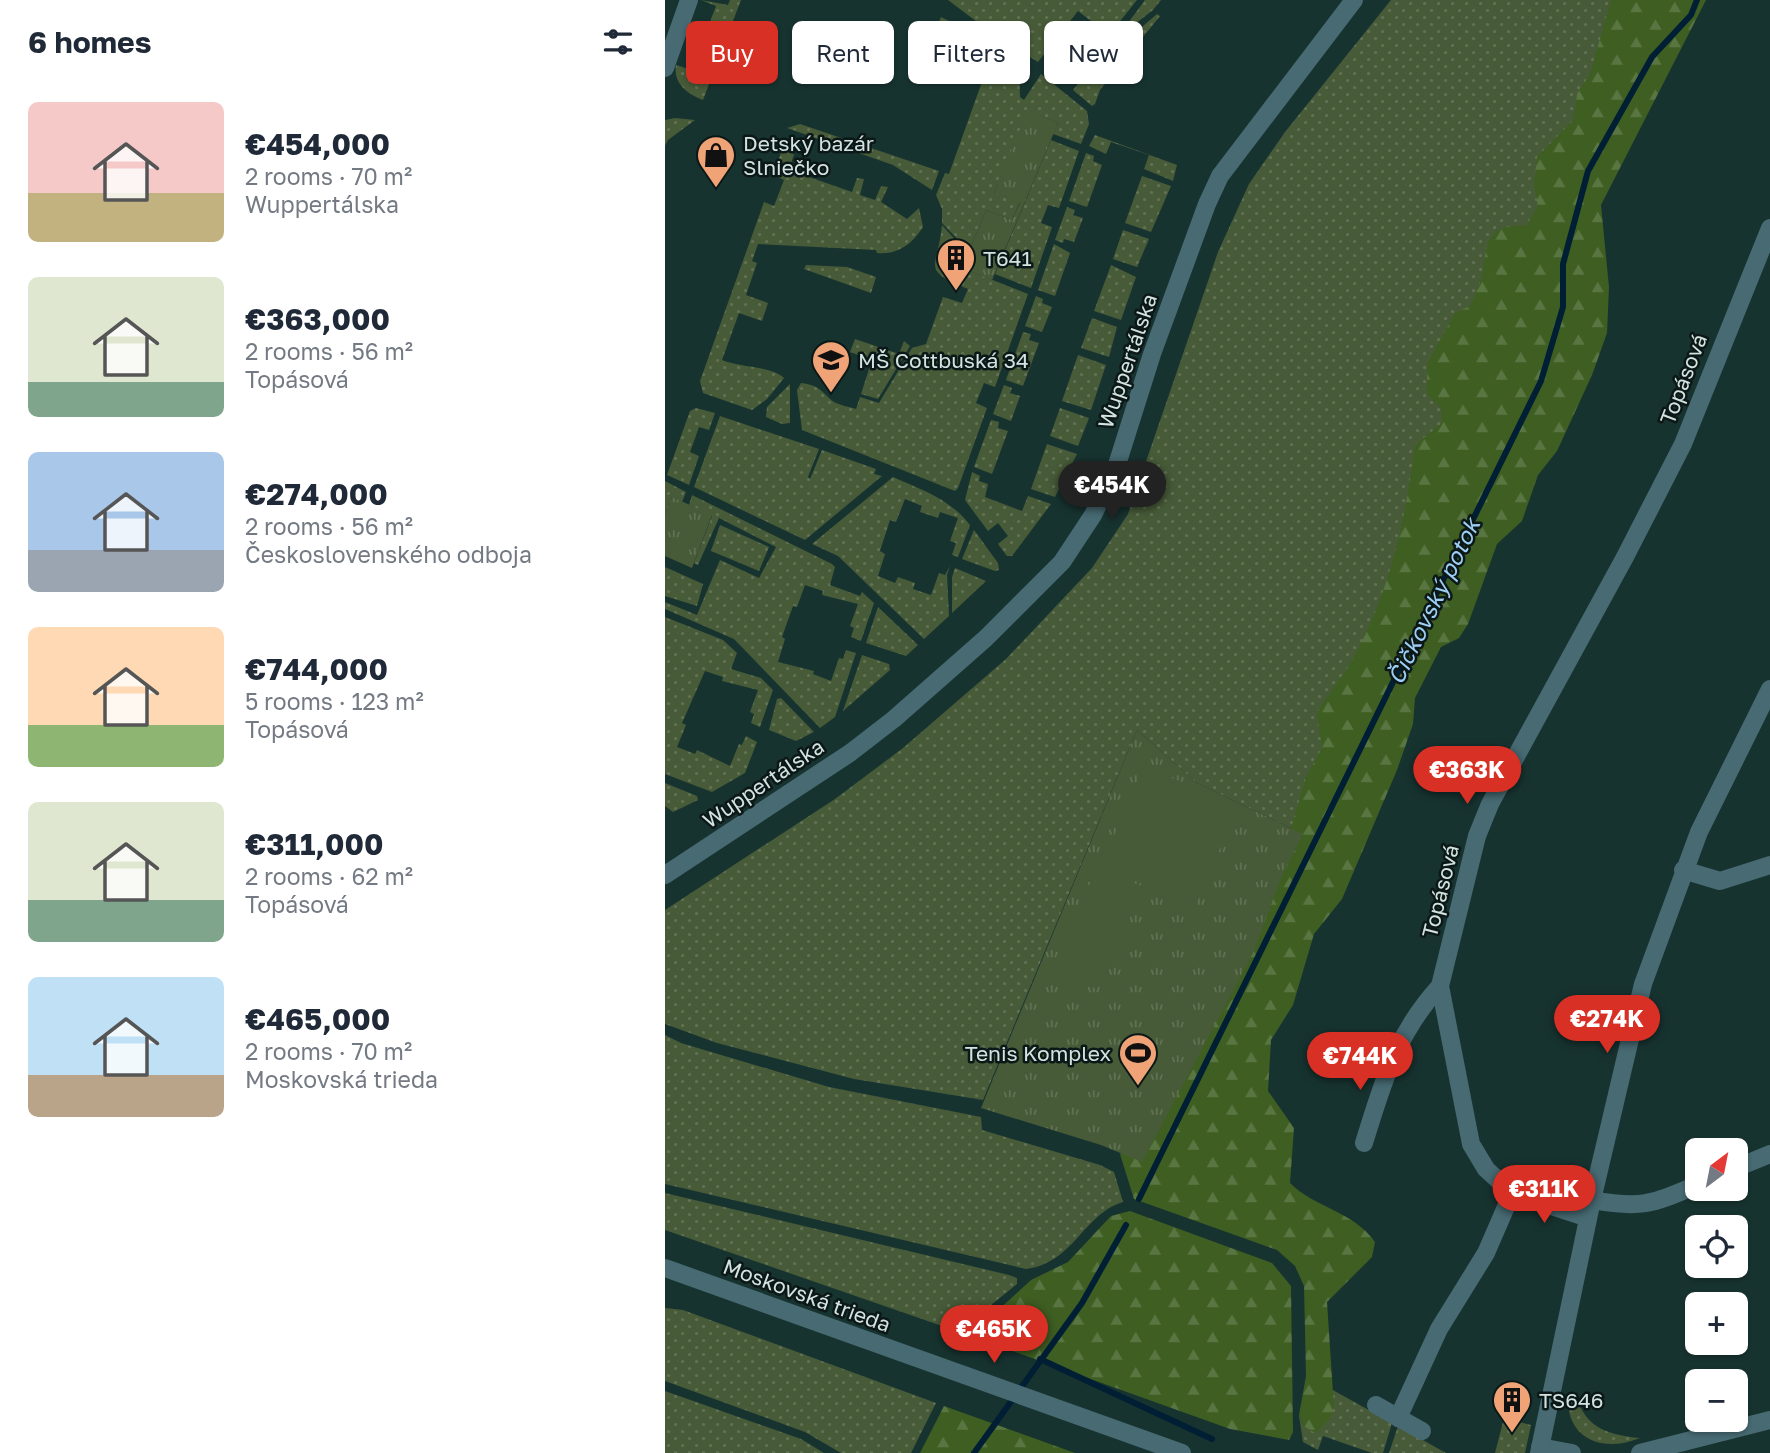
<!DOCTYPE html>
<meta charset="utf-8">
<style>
body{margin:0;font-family:"Golos Text",sans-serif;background:#f2f2f3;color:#1f2937;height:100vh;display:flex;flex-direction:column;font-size:26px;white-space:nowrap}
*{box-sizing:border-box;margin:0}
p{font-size:23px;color:#747a83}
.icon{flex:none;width:38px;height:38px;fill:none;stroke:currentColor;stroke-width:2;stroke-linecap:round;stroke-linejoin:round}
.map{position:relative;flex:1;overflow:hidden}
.sheet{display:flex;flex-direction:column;background:#fff;width:665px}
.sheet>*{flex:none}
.top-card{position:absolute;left:21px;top:21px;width:665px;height:63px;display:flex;gap:14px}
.needle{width:46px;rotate:32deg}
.controls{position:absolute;left:1020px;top:1138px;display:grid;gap:14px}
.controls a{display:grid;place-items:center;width:63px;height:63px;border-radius:10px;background:#fff;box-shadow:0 2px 5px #0004;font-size:35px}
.price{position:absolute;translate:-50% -60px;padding:0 16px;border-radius:24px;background:#d93025;color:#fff;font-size:23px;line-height:46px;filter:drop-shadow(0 2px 4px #0008)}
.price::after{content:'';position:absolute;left:50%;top:42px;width:21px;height:16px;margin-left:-10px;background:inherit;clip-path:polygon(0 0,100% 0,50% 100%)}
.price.on{background:#222;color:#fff}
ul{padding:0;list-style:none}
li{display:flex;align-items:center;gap:21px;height:175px;padding:0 28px}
li span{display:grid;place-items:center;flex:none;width:196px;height:140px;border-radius:10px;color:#555}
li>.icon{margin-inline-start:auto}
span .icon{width:84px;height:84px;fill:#fffc;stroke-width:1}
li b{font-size:30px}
h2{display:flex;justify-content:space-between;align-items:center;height:84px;padding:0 28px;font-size:30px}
.pill{padding:0 24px;border-radius:10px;background:#fff;box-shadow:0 2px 5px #0004;font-size:24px;line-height:63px}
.pill.on{background:#d93025;color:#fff}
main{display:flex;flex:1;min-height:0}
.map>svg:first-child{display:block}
.grass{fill:url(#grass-dots)}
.forest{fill:url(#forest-firs)}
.park{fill:url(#park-tufts)}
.garden{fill:#475b38}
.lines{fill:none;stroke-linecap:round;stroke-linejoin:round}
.stream{stroke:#001e34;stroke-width:6}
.minor{stroke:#476a73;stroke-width:18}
.labels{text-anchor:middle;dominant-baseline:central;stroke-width:5;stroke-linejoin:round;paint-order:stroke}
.poi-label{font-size:21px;fill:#d2e3e0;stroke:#0c1817;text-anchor:start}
.street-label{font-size:21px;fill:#d2e3e0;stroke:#0c1817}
.water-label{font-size:23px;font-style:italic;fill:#9dcff5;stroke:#0c1817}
</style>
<main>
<section class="sheet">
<h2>6 homes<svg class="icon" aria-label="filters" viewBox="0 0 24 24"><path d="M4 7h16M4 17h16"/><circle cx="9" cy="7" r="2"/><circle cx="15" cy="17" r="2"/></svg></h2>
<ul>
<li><span style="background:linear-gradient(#f6c9c9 65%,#c2b280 0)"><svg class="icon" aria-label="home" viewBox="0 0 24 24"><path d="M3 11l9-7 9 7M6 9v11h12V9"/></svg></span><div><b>€454,000</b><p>2 rooms · 70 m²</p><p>Wuppertálska</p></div></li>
<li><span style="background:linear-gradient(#dfe7d0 75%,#7fa58c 0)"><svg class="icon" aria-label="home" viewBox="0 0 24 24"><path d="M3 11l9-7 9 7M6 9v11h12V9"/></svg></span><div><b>€363,000</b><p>2 rooms · 56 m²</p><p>Topásová</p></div></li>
<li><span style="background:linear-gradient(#a9c7e8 70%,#9aa5b1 0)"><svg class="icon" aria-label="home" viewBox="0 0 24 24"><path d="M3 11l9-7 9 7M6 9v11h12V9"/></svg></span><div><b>€274,000</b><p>2 rooms · 56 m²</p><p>Československého odboja</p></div></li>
<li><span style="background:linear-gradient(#ffd9b3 70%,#8fb573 0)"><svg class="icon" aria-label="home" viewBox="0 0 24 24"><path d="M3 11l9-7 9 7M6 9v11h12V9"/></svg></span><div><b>€744,000</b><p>5 rooms · 123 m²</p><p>Topásová</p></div></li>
<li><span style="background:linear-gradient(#dfe7d0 70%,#7fa58c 0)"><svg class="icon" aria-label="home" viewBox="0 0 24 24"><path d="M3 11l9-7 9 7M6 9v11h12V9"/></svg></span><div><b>€311,000</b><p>2 rooms · 62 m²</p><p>Topásová</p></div></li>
<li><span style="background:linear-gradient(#bfe0f5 70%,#b9a48a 0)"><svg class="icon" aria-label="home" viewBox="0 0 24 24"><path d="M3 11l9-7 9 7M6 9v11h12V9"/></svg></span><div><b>€465,000</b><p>2 rooms · 70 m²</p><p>Moskovská trieda</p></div></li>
</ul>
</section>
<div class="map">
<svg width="1105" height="1453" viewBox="0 0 1105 1453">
<defs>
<pattern id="grass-dots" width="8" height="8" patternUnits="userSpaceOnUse" patternTransform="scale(1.75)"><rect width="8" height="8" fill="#475b38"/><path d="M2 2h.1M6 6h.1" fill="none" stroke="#617254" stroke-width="1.8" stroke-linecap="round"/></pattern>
<pattern id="forest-firs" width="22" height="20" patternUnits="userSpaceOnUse" patternTransform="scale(1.75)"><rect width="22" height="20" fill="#3e5e22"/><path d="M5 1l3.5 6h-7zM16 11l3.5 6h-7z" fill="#597542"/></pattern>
<pattern id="park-tufts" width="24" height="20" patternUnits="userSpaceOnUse" patternTransform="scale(1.75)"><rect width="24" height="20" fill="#475b38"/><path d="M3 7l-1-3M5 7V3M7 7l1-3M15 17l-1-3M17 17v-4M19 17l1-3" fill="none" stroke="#617254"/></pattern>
</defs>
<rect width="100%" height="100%" fill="#173330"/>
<g class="grass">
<path d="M36 0 63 5 65 0H76L38 100C22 94 8 83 11 65L27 70 51 6Z"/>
<path d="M283 0H472L444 35 413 11 373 62 332 37Z"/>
<path d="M480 0H496L488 10 452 38Z"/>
<path d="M726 0H961L638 834 532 783 472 730 318 1100 189 1079 52 1043 0 1024V910L170 799 238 748 341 659 427 568 463 514 553 252 584 184 620 132Z"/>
<path d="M492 14 495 16 435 90 430 104 427 106 408 90 436 55 441 58Z"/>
<path d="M276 17 322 40 317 62 265 43Z"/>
<path d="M334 47 354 59 355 97 359 100 376 74 422 111 424 124 416 144 388 134 393 123 364 110 329 192 355 202 347 220 321 210 304 251 277 223V209L271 195 280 173 284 174 328 51Z"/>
<path d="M10 118 30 120 3 140 0 146V120Z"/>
<path d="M135 124 274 171 267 190 228 165 122 128Z"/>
<path d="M430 135 512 165 508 181 479 169 484 155 446 142 441 154 424 146Z"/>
<path d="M386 140 414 151 394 208 383 205 376 223 387 227 366 288 330 274Z"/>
<path d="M117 150 129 154 124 170 187 192 192 178 199 179 195 195 210 200 216 186 223 187 216 202 242 219 254 208 258 227C247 244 233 255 212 253L211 250 93 244 87 261 92 263 81 295 103 303 97 321 74 313 57 360C76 368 107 366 119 378L102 399 87 410 38 393 35 381 99 202 109 206 119 180 108 175Z"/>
<path d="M421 153 429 156 428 161 437 165 422 207 404 201Z"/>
<path d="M477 176 506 186 486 232 460 223Z"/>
<path d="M402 207 410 210 408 215 418 218 409 242 399 239 398 243 390 240Z"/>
<path d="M277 225 303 254 297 268 363 294 330 387 319 383 311 403 322 408 293 488 290 491 137 430 132 390 136 383C155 385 156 392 169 402 174 405 185 407 191 409L195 397 214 403 247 348 261 344 278 297 297 303 303 289C254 269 273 269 277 225Z"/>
<path d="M458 230 484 239 472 267 448 259Z"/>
<path d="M389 244 405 253 390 296 373 290Z"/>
<path d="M141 265 182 267 211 277 206 293 139 269Z"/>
<path d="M446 265 471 277 456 320 429 311Z"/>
<path d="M371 296 378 299 377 303 387 307 377 332 360 326Z"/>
<path d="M427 318 452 327 444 357 416 348Z"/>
<path d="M358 332 366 334 364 340 374 343 358 386 341 380Z"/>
<path d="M190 339 234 354 239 341 245 346 213 399 196 394 207 360 185 352Z"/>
<path d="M413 355 441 365 426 410 397 401Z"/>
<path d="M125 384V423L117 424 101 417 102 407Z"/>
<path d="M339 385 347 388 345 393 355 396 346 421 328 414Z"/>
<path d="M31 408 50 413 44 430 34 427 25 452 34 456 24 485 2 475 25 411Z"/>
<path d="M395 408 424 418 413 446 385 436Z"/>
<path d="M55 416 154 449 143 477 145 479 157 450 211 469 209 474 217 476 140 540 29 487Z"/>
<path d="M326 420 334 422 333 428 343 431 327 474 309 467Z"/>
<path d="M382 444 412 454 390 497 366 489Z"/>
<path d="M307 472 315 476 314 481 323 484 320 497 357 511 363 496 386 504 347 556H342L333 544 343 536 333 523 323 531 300 500Z"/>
<path d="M228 477C257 490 285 499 305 525L293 557 287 555 291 543 285 541 293 518 275 512 273 518 255 512 257 506 240 499 231 522 225 520 215 551 220 554 213 576 230 583 233 577 250 583 248 589 266 595 274 573 280 575 285 566 282 575 284 616 259 639 173 556 147 544Z"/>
<path d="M0 481 21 492 17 502 7 497 0 515Z"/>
<path d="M27 495 167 564 170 567 165 585 195 596 197 592 209 603 196 641 186 637 189 628 185 626 193 604 157 595 158 591 140 585 132 607 128 606 117 637 120 639 113 662 149 671 148 674 166 681 174 658 178 659 181 650 191 653 170 717 155 728 69 639 0 609V602L32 615 55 560 94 578 111 547 54 518 33 565 29 563 47 516 24 505Z"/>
<path d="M55 525 104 547 94 571 46 551Z"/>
<path d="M309 530 333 563 334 570 330 571 297 559Z"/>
<path d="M0 567 38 584 32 606 0 596Z"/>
<path d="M290 568 321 581 287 613V577Z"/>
<path d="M213 607 253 645 241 656 201 643Z"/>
<path d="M0 617 58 640 72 653 66 669 96 678 108 690 95 727 86 723 89 714 85 712 93 690 57 681 58 677 40 671 17 723 21 725 12 747 30 754 32 750 65 766 74 744 77 745 81 736 92 742 80 773 47 792 0 774Z"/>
<path d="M197 655 224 664 225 670 178 711Z"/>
<path d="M116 698 149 732 131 741 104 730 112 699Z"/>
<path d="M0 783 32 796 33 800 8 812 0 806Z"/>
<path d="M0 1035 16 1043 164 1087 316 1117 317 1130 435 1165 449 1172 458 1202C418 1214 409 1263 361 1269L0 1184Z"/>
<path d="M0 1193 344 1275 352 1278V1284L326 1305 309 1337 0 1230Z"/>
<path d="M0 1308 18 1310 271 1403 246 1453H176L140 1432 0 1381Z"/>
<path d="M666 1389 727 1423 718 1453H707L658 1436 653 1450 638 1442 634 1415 639 1426Z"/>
<path d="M0 1391 136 1439 159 1453H0Z"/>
<path d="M911 1396C921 1429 944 1435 975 1438 939 1453 902 1440 903 1398Z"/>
<path d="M839 1418 866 1425 860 1453H830Z"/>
<path d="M733 1426 781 1453H724Z"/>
</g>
<g class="forest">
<path d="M946 0H1041L936 205 944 287 942 333 927 375 892 451 873 475 857 521 832 544 803 624 794 638 776 647 750 698 748 724 732 770 677 899 649 934 628 1005 606 1040 603 1091 629 1128 625 1183C650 1208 688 1211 710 1242L707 1257 662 1302 669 1408 663 1421 650 1433 639 1426 634 1415 641 1376 639 1286 630 1266 612 1250 469 1199 455 1154 466 1146 626 828 641 777 657 748 652 713C664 693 679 675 690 655 725 591 741 517 750 445L777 423 776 408 762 394V364L790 313 805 306C809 296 815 285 817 275 822 243 821 224 861 226L873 206 869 185 872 157 909 119 912 94 925 74Z"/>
<path d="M465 1211 607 1263 626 1286 628 1432 624 1440 565 1429 317 1340 331 1312 366 1280 403 1262 446 1216Z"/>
<path d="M279 1406 410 1453H255Z"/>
</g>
<g class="park">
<path d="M363 109 393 123 327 280 297 268 321 210 347 220 355 203 329 192Z"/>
<path d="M7 497 47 515 27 568 0 556V515Z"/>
<path d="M472 730 532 783 638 834 617 876 588 953 477 1162 436 1145 316 1108Z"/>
</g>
<g class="garden">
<path d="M479 766 573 806 530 907 436 866Z"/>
<path d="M432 868 479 887 432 989 386 968Z"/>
</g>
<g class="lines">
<g class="stream">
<path d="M474 1199 876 381 898 307V264L923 171 987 57 1026 15 1032 0"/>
<path d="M375 1359 547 1439"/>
<path d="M309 1453 417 1303 461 1225"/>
</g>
<g class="minor">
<path d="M0 68 24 0"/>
<path d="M1018 870 1055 881 1105 865"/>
<path d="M0 875 185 753 229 719 321 638 397 562 428 515 450 471 487 354 542 204 555 176 689 0"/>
<path d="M699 1143C718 1082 731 1034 775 986"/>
<path d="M1071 1168 1105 1154"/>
<path d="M847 1193 923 1218"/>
<path d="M927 1200C977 1209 987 1204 1032 1185"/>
<path d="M0 1268 517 1453"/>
<path d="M711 1405 757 1431"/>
<path d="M733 1418 774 1329 821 1253 847 1193 821 1169 806 1144 775 986 812 836 825 804 960 557 1018 444 1105 228"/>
<path d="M875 1447 907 1453"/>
<path d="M874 1453 927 1200 978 984 1034 832 1105 689"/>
<path d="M975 1453 1105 1420"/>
</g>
</g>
<defs>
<symbol id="shop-pin" viewBox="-11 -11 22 30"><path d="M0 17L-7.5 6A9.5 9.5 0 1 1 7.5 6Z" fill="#efa377" stroke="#0c1817"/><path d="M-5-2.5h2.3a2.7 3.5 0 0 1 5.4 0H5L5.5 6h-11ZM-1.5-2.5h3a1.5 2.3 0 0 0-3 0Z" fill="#111"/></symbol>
<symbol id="building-pin" viewBox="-11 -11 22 30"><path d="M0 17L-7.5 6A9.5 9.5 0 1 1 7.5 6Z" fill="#efa377" stroke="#0c1817"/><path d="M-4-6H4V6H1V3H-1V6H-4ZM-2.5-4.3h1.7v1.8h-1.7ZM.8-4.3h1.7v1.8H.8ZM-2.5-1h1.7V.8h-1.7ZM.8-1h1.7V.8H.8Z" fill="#111"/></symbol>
<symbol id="school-pin" viewBox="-11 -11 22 30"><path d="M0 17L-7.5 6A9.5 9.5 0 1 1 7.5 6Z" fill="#efa377" stroke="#0c1817"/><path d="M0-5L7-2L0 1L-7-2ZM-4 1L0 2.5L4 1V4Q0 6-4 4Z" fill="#111"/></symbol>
<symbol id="stadium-pin" viewBox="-11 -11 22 30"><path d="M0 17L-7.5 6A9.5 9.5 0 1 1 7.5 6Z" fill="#efa377" stroke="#0c1817"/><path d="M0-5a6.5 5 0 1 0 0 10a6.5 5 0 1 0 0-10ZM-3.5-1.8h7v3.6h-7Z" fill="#111"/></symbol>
</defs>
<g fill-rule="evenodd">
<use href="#shop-pin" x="29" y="133" width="44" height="60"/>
<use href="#building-pin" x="269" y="236" width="44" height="60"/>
<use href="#school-pin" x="144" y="338" width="44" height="60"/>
<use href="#stadium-pin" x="451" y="1031" width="44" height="60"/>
<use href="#building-pin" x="825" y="1378" width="44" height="60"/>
</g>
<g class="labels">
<g class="poi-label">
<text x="78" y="143">Detský bazár<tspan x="78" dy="24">Slniečko</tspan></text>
<text x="318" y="258">T641</text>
<text x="193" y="360">MŠ Cottbuská 34</text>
<text x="446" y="1053" text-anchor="end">Tenis Komplex</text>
<text x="874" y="1400">TS646</text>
</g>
<g class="street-label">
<text transform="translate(462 361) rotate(-71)">Wuppertálska</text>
<text transform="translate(1018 379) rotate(-69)">Topásová</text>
<text transform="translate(98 783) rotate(-34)">Wuppertálska</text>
<text transform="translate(775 891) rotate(-76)">Topásová</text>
<text transform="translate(142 1295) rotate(20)">Moskovská trieda</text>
</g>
<g class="water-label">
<text transform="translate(768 601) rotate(-64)">Čičkovský potok</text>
</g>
</g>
</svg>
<div class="controls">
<a><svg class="needle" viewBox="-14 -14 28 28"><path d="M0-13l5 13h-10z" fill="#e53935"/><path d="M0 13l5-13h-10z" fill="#747a83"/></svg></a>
<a><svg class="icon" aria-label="locate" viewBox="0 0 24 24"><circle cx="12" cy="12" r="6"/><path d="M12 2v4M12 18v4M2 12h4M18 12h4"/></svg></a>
<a>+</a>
<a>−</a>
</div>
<b class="price on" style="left:447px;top:521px">€454K</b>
<b class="price" style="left:802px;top:806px">€363K</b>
<b class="price" style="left:942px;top:1055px">€274K</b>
<b class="price" style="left:695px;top:1092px">€744K</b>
<b class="price" style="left:879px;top:1225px">€311K</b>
<b class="price" style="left:329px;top:1365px">€465K</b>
<div class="top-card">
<a class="pill on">Buy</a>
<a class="pill">Rent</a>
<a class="pill">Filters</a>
<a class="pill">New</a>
</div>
</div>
</main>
